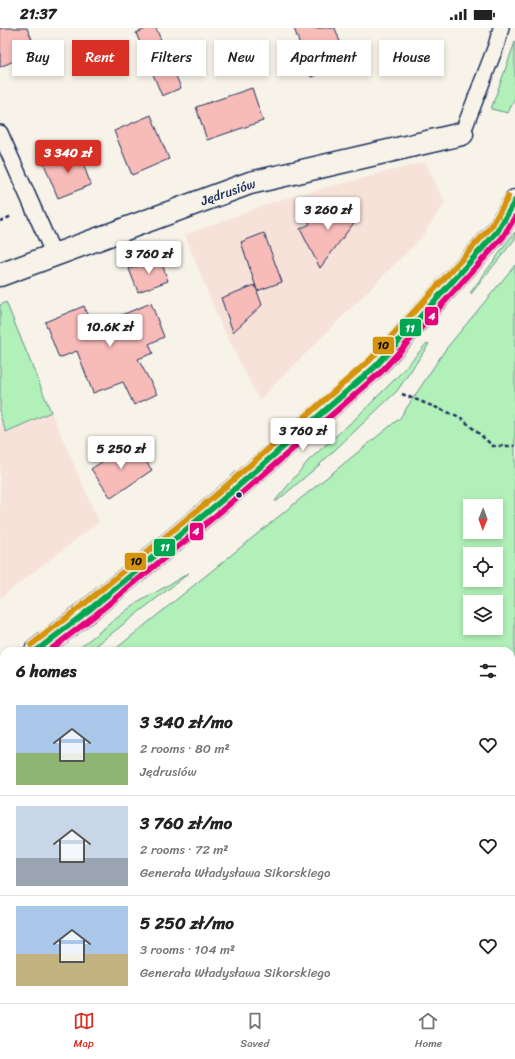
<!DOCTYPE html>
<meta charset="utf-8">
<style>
body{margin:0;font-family:Sriracha,sans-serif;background:#f6f6f6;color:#222;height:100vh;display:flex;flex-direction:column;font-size:15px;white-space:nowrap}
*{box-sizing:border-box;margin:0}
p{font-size:13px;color:#767676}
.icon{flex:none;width:22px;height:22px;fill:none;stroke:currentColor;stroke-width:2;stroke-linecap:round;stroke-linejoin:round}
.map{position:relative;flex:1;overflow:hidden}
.panel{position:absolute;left:0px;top:619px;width:515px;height:356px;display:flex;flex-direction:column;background:#fff;border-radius:12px 12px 0 0;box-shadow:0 2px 6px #0003}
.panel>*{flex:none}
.hud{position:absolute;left:12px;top:12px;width:491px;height:36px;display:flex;gap:8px}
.needle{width:26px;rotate:181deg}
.controls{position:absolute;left:463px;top:471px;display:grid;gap:8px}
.controls a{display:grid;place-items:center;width:40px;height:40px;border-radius:0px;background:#fff;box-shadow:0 2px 6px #0003;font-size:20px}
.price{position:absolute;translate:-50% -34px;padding:0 9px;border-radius:4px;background:#fff;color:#222;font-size:13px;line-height:26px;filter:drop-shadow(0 1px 2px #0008)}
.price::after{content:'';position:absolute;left:50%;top:24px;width:12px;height:9px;margin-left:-6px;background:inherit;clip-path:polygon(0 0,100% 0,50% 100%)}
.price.on{background:#d93025;color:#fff}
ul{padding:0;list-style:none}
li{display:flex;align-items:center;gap:12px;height:100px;padding:0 16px}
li+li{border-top:1px solid #e0e0e0}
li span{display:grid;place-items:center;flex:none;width:112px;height:80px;border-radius:0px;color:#555}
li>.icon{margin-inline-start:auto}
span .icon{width:48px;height:48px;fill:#fffc;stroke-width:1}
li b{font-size:17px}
h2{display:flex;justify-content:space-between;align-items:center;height:48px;padding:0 16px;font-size:17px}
.tag{padding:0 14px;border-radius:0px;background:#fff;box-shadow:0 2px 6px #0003;font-size:14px;line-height:36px}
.tag.on{background:#d93025;color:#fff}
.status{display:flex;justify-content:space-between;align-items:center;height:28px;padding:0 20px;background:#fff;direction:ltr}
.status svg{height:11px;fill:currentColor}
.dock{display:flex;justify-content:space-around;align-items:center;height:56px;border-top:1px solid #e0e0e0;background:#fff;font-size:11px;color:#767676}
.dock a{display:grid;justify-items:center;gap:2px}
.dock .on{color:#d93025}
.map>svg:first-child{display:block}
.built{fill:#f7e2da}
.green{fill:#b1f0b8;stroke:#66908b;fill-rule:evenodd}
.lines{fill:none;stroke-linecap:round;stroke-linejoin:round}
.stream{stroke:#678cb9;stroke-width:8}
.building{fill:#f7bbb8;stroke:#1b2f5e}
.lane-casing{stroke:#1b2f5e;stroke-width:18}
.street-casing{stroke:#1b2f5e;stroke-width:25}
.secondary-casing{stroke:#1b2f5e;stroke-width:25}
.path{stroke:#1b2f5e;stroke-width:2.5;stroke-dasharray:4 3;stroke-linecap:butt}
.lane{stroke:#f7f3e8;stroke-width:15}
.street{stroke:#f7f3e8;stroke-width:22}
.secondary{stroke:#f7f3e8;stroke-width:22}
.bus-1-casing{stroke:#f7f3e8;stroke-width:9}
.bus-2-casing{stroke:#f7f3e8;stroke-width:9}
.bus-3-casing{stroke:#f7f3e8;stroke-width:9}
.bus-1{stroke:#00a651;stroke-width:6}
.bus-2{stroke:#e5007d;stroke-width:6}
.bus-3{stroke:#d6940e;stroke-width:6}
.bus-dot{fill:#1b2f5e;stroke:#f7f3e8;stroke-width:1.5}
.labels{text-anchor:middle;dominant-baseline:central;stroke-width:3;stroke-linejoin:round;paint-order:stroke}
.street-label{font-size:13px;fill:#1b2f5e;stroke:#f7f3e8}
.line-badge{stroke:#f7f3e8;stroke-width:1.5}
.badge-label{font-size:11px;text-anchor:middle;font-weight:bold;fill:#fff}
.pale-badge-label{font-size:11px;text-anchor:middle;font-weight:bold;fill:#111}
</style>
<div class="status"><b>21:37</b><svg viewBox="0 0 49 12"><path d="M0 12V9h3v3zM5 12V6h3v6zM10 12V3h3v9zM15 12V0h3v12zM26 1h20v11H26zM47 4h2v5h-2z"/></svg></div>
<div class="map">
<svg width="515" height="975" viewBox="0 0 515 975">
<rect width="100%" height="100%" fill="#f7f3e8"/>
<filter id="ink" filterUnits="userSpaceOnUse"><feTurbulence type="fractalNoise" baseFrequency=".025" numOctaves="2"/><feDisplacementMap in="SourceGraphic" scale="8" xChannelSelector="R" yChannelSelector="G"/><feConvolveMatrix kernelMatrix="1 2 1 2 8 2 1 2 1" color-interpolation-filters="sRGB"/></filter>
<g filter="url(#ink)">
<g class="built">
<path d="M425 134 445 175 420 211 259 372 217 288 185 207 276 173Z"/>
<path d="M51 384 99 494 0 570V388L7 404Z"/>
</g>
<g class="green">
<path d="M515 14V70L508 85 491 81Z"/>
<path d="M515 204V211L471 266 470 265Z"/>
<path d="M515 237V975H0V715L4 712V971H511V623H113L400 390 445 322ZM470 478H496V504H470ZM470 526H496V552H470ZM470 574H496V600H470Z"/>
<path d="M6 274 51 384 6 404 0 388V277Z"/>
<path d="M427 315 429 316 397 363 318 438 277 473H275L309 432 355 391 397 349Z"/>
<path d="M189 545 89 623H75L132 578Z"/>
</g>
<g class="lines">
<path class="stream" d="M498 975 515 971"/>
</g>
<g class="building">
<path d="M0 0H27L37 23 0 39Z"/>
<path d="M148 0H156L181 60 162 68 136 5Z"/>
<path d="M294 0H335L348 36 311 49Z"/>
<path d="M252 60 263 93 207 112 196 79Z"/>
<path d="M151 87 169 131 132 147 114 103Z"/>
<path d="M78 122 91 157 58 170 44 136Z"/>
<path d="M347 173 356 192 320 240 300 201 310 196 307 190Z"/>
<path d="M264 205 282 254 257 263 262 277 233 304 221 270 255 257 257 262 241 214Z"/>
<path d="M160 230 168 253 138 264 129 241Z"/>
<path d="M151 275 164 309 149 316 153 325 138 331 157 366 134 377 123 354 93 365 77 323 59 330 45 294 84 278 92 299Z"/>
<path d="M132 414 152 442 111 470 91 441Z"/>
</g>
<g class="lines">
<defs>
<g id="lane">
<path d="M0 105 54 227"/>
<path d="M462 106 496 18 501 0"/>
</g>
<path id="street" d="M0 247 250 155 462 106"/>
<g id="secondary">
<path d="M36 623 89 582 221 473 376 338 497 204 515 173"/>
<path d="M0 651 4 648"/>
</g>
</defs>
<use href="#lane" class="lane-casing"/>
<use href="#street" class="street-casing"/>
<use href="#secondary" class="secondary-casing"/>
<g class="path">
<path d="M0 193 12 188"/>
<path d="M402 366 460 389 493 418H515"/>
</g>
<use href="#lane" class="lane"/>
<use href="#street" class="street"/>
<use href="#secondary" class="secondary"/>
<defs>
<path id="bus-1" d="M36 623 89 582 221 473 376 338 497 204 515 173"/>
<path id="bus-2" d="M49 623 94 588 226 479 381 344 503 209 515 189"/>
<path id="bus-3" d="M31 617 84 576 216 467 370 332 491 199 508 169"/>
</defs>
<use href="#bus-1" class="bus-1-casing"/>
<use href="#bus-2" class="bus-2-casing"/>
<use href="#bus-3" class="bus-3-casing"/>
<use href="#bus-1" class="bus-1"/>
<use href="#bus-2" class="bus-2"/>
<use href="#bus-3" class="bus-3"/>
</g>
</g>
<circle class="bus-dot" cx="239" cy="467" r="3.5"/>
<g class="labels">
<g class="street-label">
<text transform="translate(228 164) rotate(-19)">Jędrusiów</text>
</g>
</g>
<g class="line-badge">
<rect x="424" y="278" width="15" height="20" rx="4" fill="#e5007d"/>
<rect x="399" y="290" width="23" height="19" rx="4" fill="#00a651"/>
<rect x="372" y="308" width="23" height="19" rx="4" fill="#d6940e"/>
<rect x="189" y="494" width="15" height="19" rx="4" fill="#e5007d"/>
<rect x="153" y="510" width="23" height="19" rx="4" fill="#00a651"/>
<rect x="124" y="524" width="23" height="19" rx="4" fill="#d6940e"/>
</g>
<g class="badge-label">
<text x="432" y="292">4</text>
<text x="410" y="304">11</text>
<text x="196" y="507">4</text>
<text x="165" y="523">11</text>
</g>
<g class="pale-badge-label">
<text x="383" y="321">10</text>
<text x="136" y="537">10</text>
</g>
</svg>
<div class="controls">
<a><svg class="needle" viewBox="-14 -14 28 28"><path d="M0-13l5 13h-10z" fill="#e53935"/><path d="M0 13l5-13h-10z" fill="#767676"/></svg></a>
<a><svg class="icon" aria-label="locate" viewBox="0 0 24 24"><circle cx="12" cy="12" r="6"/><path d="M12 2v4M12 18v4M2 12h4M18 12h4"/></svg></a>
<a><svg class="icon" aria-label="layers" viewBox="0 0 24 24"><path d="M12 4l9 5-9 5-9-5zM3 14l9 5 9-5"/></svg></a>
</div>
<b class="price on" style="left:68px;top:146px">3 340 zł</b>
<b class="price" style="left:328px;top:203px">3 260 zł</b>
<b class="price" style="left:149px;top:247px">3 760 zł</b>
<b class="price" style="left:110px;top:320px">10.6K zł</b>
<b class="price" style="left:303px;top:424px">3 760 zł</b>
<b class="price" style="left:121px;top:442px">5 250 zł</b>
<div class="hud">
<a class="tag">Buy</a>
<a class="tag on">Rent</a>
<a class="tag">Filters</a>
<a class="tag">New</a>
<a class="tag">Apartment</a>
<a class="tag">House</a>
</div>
<section class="panel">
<h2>6 homes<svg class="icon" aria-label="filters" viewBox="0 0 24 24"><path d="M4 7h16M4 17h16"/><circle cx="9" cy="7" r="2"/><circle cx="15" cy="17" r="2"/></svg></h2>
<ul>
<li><span style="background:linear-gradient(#a9c7e8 60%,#8fb573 0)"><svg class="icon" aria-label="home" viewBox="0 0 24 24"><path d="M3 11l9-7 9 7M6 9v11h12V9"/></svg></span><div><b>3 340 zł/mo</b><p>2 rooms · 80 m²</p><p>Jędrusiów</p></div><svg class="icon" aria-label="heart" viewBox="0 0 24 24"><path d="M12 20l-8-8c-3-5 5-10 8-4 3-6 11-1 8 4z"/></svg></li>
<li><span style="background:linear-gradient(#c9d6e8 65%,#9aa5b1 0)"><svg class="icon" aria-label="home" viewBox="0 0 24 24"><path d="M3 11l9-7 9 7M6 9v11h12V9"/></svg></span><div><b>3 760 zł/mo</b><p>2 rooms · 72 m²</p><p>Generała Władysława Sikorskiego</p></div><svg class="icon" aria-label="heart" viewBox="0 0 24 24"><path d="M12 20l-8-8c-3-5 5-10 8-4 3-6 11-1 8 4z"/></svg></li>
<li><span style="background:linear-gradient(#a9c7e8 60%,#c2b280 0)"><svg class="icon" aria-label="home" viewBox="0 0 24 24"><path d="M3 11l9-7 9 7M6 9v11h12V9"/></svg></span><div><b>5 250 zł/mo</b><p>3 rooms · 104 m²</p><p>Generała Władysława Sikorskiego</p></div><svg class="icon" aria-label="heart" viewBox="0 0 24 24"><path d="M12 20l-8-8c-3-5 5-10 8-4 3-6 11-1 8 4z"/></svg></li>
</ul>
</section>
</div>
<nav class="dock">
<a class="on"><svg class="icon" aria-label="map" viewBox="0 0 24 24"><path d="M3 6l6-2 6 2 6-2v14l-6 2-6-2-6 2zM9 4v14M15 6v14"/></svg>Map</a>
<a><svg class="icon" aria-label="saved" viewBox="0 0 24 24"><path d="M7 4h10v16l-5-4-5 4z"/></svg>Saved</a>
<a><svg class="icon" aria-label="home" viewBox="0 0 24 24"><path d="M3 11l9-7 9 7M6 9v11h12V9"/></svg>Home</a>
</nav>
